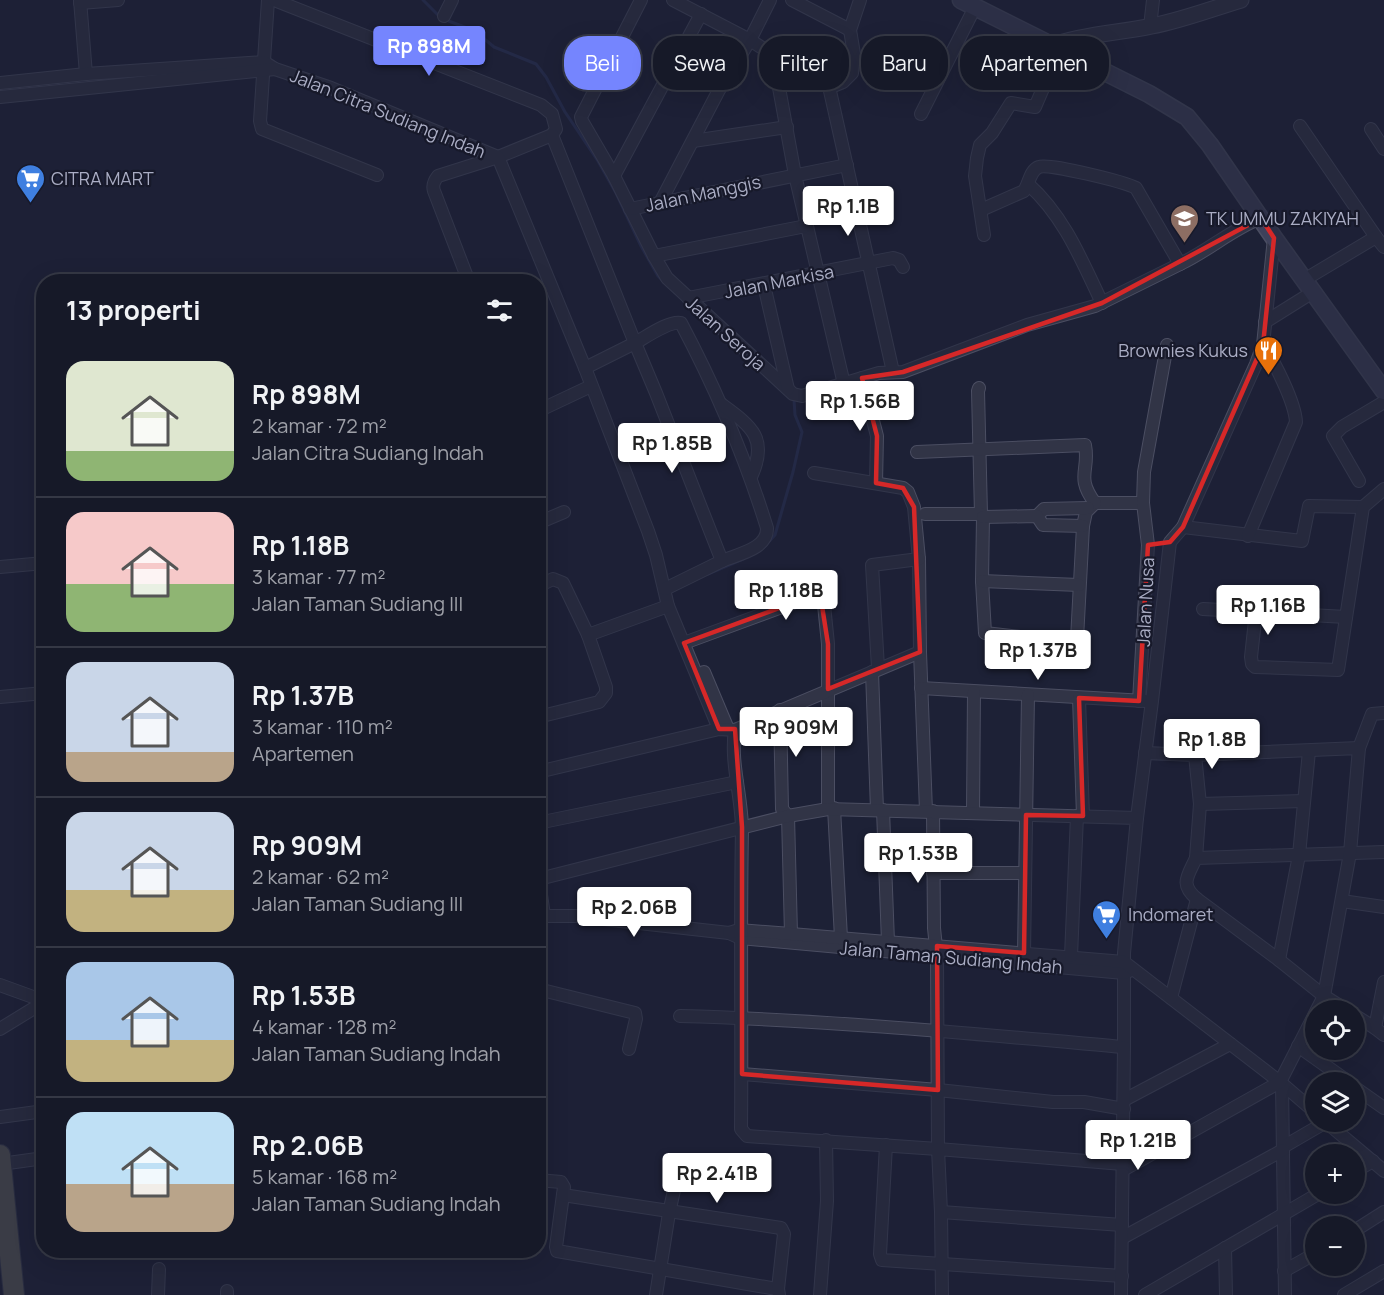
<!DOCTYPE html>
<html lang="id">
<meta charset="utf-8">
<style>
body{margin:0;font-family:Manrope,sans-serif;background:#1f2230;color:#f1f3f6;height:100vh;display:flex;flex-direction:column;font-size:22px;white-space:nowrap}
*{box-sizing:border-box;margin:0}
p{font-size:20px;color:#9ea0a8}
.icon{flex:none;width:33px;height:33px;fill:none;stroke:currentColor;stroke-width:2;stroke-linecap:round;stroke-linejoin:round}
.map{position:relative;flex:1;overflow:hidden}
.details{position:absolute;left:36px;top:274px;width:510px;height:984px;display:flex;flex-direction:column;background:#161928;border-radius:24px;box-shadow:0 6px 24px #0002,0 0 0 2px #353845}
.details>*{flex:none}
.guide{position:absolute;left:564px;top:36px;width:570px;height:54px;display:flex;gap:12px}
.tools{position:absolute;left:1305px;top:1000px;display:grid;gap:12px}
.tools a{display:grid;place-items:center;width:60px;height:60px;border-radius:50%;background:#161928;box-shadow:0 6px 24px #0002,0 0 0 2px #353845;font-size:30px}
.price{position:absolute;translate:-50% -51px;padding:0 14px;border-radius:6px;background:#fff;color:#222;font-size:20px;line-height:39px;filter:drop-shadow(0 2px 3px #0008)}
.price::after{content:'';position:absolute;left:50%;top:36px;width:18px;height:14px;margin-left:-9px;background:inherit;clip-path:polygon(0 0,100% 0,50% 100%)}
.price.selected{background:#7585fe;color:#fff}
ul{padding:0;list-style:none}
li{display:flex;align-items:center;gap:18px;height:150px;padding:0 30px}
li+li{border-top:2px solid #353845}
li span{display:grid;place-items:center;flex:none;width:168px;height:120px;border-radius:18px;color:#555}
li>.icon{margin-inline-start:auto}
span .icon{width:72px;height:72px;fill:#fffc;stroke-width:1}
li b{font-size:26px}
h2{display:flex;justify-content:space-between;align-items:center;height:72px;padding:0 30px;font-size:26px}
.chip{padding:0 21px;border-radius:24px;background:#161928;box-shadow:0 6px 24px #0002,0 0 0 2px #353845;font-size:21px;line-height:54px}
.chip.selected{background:#7585fe;color:#fff}
.map>svg:first-child{display:block}
.lines{fill:none;stroke-linecap:round;stroke-linejoin:round}
.stream{stroke:#2c335a;stroke-width:3}
.minor-casing{stroke:#4b4e62;stroke-width:14}
.tertiary-casing{stroke:#4b4e62;stroke-width:17}
.secondary-casing{stroke:#4b4e62;stroke-width:19}
.trunk-casing{stroke:#383b4d;stroke-width:22}
.minor{stroke:#313446;stroke-width:12}
.tertiary{stroke:#313446;stroke-width:15}
.secondary{stroke:#3e415a;stroke-width:16}
.trunk{stroke:#5e5e5a;stroke-width:20}
.marked{fill:none;stroke:#d62828;stroke-width:4.5;stroke-linejoin:round}
.labels{text-anchor:middle;dominant-baseline:central;stroke-width:4.5;stroke-linejoin:round;paint-order:stroke}
.street-label{font-size:18px;fill:#aaadc4;stroke:#17192a}
.poi-label{font-size:18px;fill:#aaadc4;stroke:#17192a;text-anchor:start}
</style>
<div class="map">
<svg width="1384" height="1295" viewBox="0 0 1384 1295">
<rect width="100%" height="100%" fill="#1d2136"/>
<g class="lines">
<g class="stream">
<path d="M423 0 440 17"/>
<path d="M446 20 475 31 494 47 536 64 546 77 565 112 598 161 616 193 641 246 658 276 663 281"/>
<path d="M764 547 775 535 793 472 802 432 795 415 794 400 792 399"/>
<path d="M708 574 743 559"/>
</g>
<defs>
<g id="minor">
<path d="M80 0 86 74"/>
<path d="M268 0 260 121 262 129 377 175"/>
<path d="M274 0 541 105 552 114 556 129 552 135 498 157 438 176C434 181 432 185 434 191L469 282"/>
<path d="M641 0 581 117 582 121 614 176 654 256 667 278 793 394 802 396 879 373 903 372 1027 325 1095 306 1180 264"/>
<path d="M673 0 750 40 773 55 831 87"/>
<path d="M792 0 850 30"/>
<path d="M860 0 850 30 854 54 852 73 843 82 831 87 830 91 893 372"/>
<path d="M80 3 118 0"/>
<path d="M444 16 452 0"/>
<path d="M1150 27 1153 0"/>
<path d="M773 55 795 175 844 384"/>
<path d="M0 83 86 74 264 62 275 69 331 88 498 157 585 368 648 531 656 555 668 606 719 729"/>
<path d="M0 97 275 69"/>
<path d="M921 114 975 7"/>
<path d="M1300 126 1376 237"/>
<path d="M1371 129 1384 149"/>
<path d="M552 135 635 343C646 337 670 320 681 323 716 389 745 457 767 528 768 549 738 554 722 561"/>
<path d="M693 141 787 127"/>
<path d="M614 176 701 14"/>
<path d="M1028 184C1064 216 1082 261 1102 303"/>
<path d="M661 201 719 90 750 40 770 0"/>
<path d="M630 209 847 165"/>
<path d="M981 210 1024 191C1029 184 1030 170 1039 167 1049 163 1125 182 1136 188L1180 264C1208 251 1232 229 1261 218"/>
<path d="M984 235 975 176 977 158 980 145 992 133 1011 103 1035 107 1060 49"/>
<path d="M654 256 806 226"/>
<path d="M1304 280 1376 237 1384 247"/>
<path d="M764 285 788 389"/>
<path d="M688 298 893 258 899 260 903 267"/>
<path d="M1265 322 1313 292"/>
<path d="M585 368 635 343 656 393 722 561 665 589"/>
<path d="M862 378 877 436 876 483"/>
<path d="M979 388 978 391 981 514 983 517 982 581 985 633 1020 637 1077 639 1083 526 1086 512 1095 503H1143"/>
<path d="M721 404C751 426 769 438 751 477"/>
<path d="M538 411 591 386"/>
<path d="M917 452 1085 445C1090 471 1075 476 1095 503"/>
<path d="M814 473 903 488 908 492 914 507 919 559 920 652 926 811"/>
<path d="M1359 481 1333 436 1342 427 1384 402"/>
<path d="M925 514H981"/>
<path d="M1037 516 1044 509 1088 508"/>
<path d="M983 517 1037 516 1043 525 1083 526"/>
<path d="M538 523 564 512"/>
<path d="M1183 527 1302 541 1309 506 1363 507"/>
<path d="M1248 536 1296 422C1295 402 1274 361 1263 345"/>
<path d="M0 567 44 563"/>
<path d="M982 581 1079 585"/>
<path d="M538 586 553 579 563 583 588 635 606 687V693L599 702 538 717"/>
<path d="M1203 609 1346 617"/>
<path d="M1256 611 1251 657 1252 664 1255 667 1338 670 1363 507 1384 489"/>
<path d="M588 635 668 606"/>
<path d="M684 643 820 593 823 595 828 644V809"/>
<path d="M878 668 872 565 919 559"/>
<path d="M704 672 728 729"/>
<path d="M872 672 877 810"/>
<path d="M921 688 1145 701"/>
<path d="M0 697 44 693"/>
<path d="M1079 698 1083 816"/>
<path d="M1139 701 1148 545 1143 503 1144 472 1167 345"/>
<path d="M780 710 782 809 788 816 791 934"/>
<path d="M735 730C730 763 742 796 742 830 740 930 742 1029 741 1129L747 1136 938 1149 937 957 934 928 933 811"/>
<path d="M1359 748 1372 714 1384 713"/>
<path d="M1145 753 1195 755 1200 804 1196 858"/>
<path d="M538 772 719 729 735 730 920 652"/>
<path d="M1200 804 1303 801"/>
<path d="M834 808 841 938"/>
<path d="M883 810 888 942"/>
<path d="M973 812 974 692"/>
<path d="M1137 818 1152 701 1170 542 1183 527 1256 364 1263 345 1274 238"/>
<path d="M538 823 737 782"/>
<path d="M933 873H1025"/>
<path d="M538 875 544 915"/>
<path d="M539 879 788 816 828 809 1137 818 1124 953V1047C976 1034 828 1020 680 1016"/>
<path d="M1342 901 1384 907"/>
<path d="M538 916H576L729 933 740 938 1124 973 1132 970"/>
<path d="M729 933 739 930 791 934 1124 962 1280 1082 1316 1113"/>
<path d="M1024 953 1028 695"/>
<path d="M1071 956 1077 816"/>
<path d="M1279 960 1299 855 1309 751"/>
<path d="M1384 982 1375 1028 1384 1035"/>
<path d="M0 985 44 1001"/>
<path d="M538 989 635 1013 636 1019 629 1049"/>
<path d="M1171 998 1197 899"/>
<path d="M1348 1011 1324 996 1279 960 1197 899C1179 884 1188 876 1196 858L1384 852"/>
<path d="M1354 1015 1375 1028"/>
<path d="M0 1029 44 1002"/>
<path d="M1298 1046 1350 1083"/>
<path d="M742 1074 938 1090 1053 1102H1084L1124 1109"/>
<path d="M1282 1084 1285 1295"/>
<path d="M1354 1087 1384 1108"/>
<path d="M1124 1100 1230 1044"/>
<path d="M0 1117 44 1111"/>
<path d="M1326 1122 1384 1171"/>
<path d="M886 1145 880 1254 882 1260 1122 1276"/>
<path d="M1283 1147 1326 1122"/>
<path d="M1 1164 44 1158"/>
<path d="M1123 1170 1280 1082 1324 996 1350 853 1359 748 1195 755"/>
<path d="M1354 1172 1373 1161"/>
<path d="M538 1180 561 1182 564 1187 556 1247 557 1251 771 1288 778 1289 779 1295"/>
<path d="M563 1195 781 1228 784 1234 778 1289"/>
<path d="M941 1212 1122 1225"/>
<path d="M1354 1231 1384 1212"/>
<path d="M1122 1238 1283 1150"/>
<path d="M1225 1248 1226 1295"/>
<path d="M1284 1271 1316 1253"/>
<path d="M158 1295 159 1269"/>
<path d="M227 1295V1291"/>
<path d="M656 1295 669 1213 680 1163"/>
<path d="M820 1295 827 1201 826 1140"/>
<path d="M942 1295 941 1212 938 1149 1123 1164"/>
<path d="M1121 1295 1124 1047"/>
<path d="M1145 1295 1318 1194"/>
<path d="M1344 1295 1384 1271"/>
</g>
<path id="tertiary" d="M1053 45C1085 34 1119 33 1152 26 1183 20 1211 9 1241 0"/>
<path id="secondary" d="M961 0 1149 94 1187 117 1210 145 1274 238 1384 391"/>
<path id="trunk" d="M0 1155 14 1295"/>
</defs>
<use href="#minor" class="minor-casing"/>
<use href="#tertiary" class="tertiary-casing"/>
<use href="#secondary" class="secondary-casing"/>
<use href="#trunk" class="trunk-casing"/>
<use href="#minor" class="minor"/>
<use href="#tertiary" class="tertiary"/>
<use href="#secondary" class="secondary"/>
<use href="#trunk" class="trunk"/>
</g>
<path d="M0 0H1384V1295H0ZM1261 218 1274 238 1263 345 1183 527 1170 542 1148 545 1139 701 1079 698 1083 816 1026 815 1024 953 937 946 938 1090 742 1074V827L735 729H719L684 643 820 593 828 644V689L920 652 914 507 903 488 876 483 877 436 862 378 903 372 1102 303Z" fill="#1d2136" fill-opacity=".55" fill-rule="evenodd"/>
<path class="marked" d="M1261 218 1274 238 1263 345 1183 527 1170 542 1148 545 1139 701 1079 698 1083 816 1026 815 1024 953 937 946 938 1090 742 1074V827L735 729H719L684 643 820 593 828 644V689L920 652 914 507 903 488 876 483 877 436 862 378 903 372 1102 303Z"/>
<defs>
<symbol id="supermarket-pin" viewBox="-11 -11 22 30"><path d="M0 17L-7.5 6A9.5 9.5 0 1 1 7.5 6Z" fill="#3f7fe0" stroke="#17192a"/><path d="M-6-5.5h2.5l.6 2H6L4.5 2H-2.5L-4.4-4H-6ZM-1.5 3.2a1.3 1.3 0 1 0 .1 0ZM3 3.2a1.3 1.3 0 1 0 .1 0Z" fill="#fff"/></symbol>
<symbol id="school-pin" viewBox="-11 -11 22 30"><path d="M0 17L-7.5 6A9.5 9.5 0 1 1 7.5 6Z" fill="#8d6e63" stroke="#17192a"/><path d="M0-5L7-2L0 1L-7-2ZM-4 1L0 2.5L4 1V4Q0 6-4 4Z" fill="#fff"/></symbol>
<symbol id="restaurant-pin" viewBox="-11 -11 22 30"><path d="M0 17L-7.5 6A9.5 9.5 0 1 1 7.5 6Z" fill="#e8710a" stroke="#17192a"/><path d="M-5-6h1v4h1v-4h1v4h1v-4h1v5L-1.5 .5V6h-2V.5L-5-1ZM5-6V6H3V1.5H1.5Q1.5-4 5-6Z" fill="#fff"/></symbol>
</defs>
<g fill-rule="evenodd">
<use href="#supermarket-pin" x="14" y="162" width="33" height="45"/>
<use href="#school-pin" x="1168" y="202" width="33" height="45"/>
<use href="#restaurant-pin" x="1252" y="334" width="33" height="45"/>
<use href="#supermarket-pin" x="1090" y="898" width="33" height="45"/>
</g>
<g class="labels">
<g class="street-label">
<text transform="translate(388 113) rotate(22)">Jalan Citra Sudiang Indah</text>
<text transform="translate(703 193) rotate(-12)">Jalan Manggis</text>
<text transform="translate(779 281) rotate(-11)">Jalan Markisa</text>
<text transform="translate(726 333) rotate(42)">Jalan Seroja</text>
<text transform="translate(1145 602) rotate(-87)">Jalan Nusa</text>
<text transform="translate(951 957) rotate(5)">Jalan Taman Sudiang Indah</text>
</g>
<g class="poi-label">
<text x="51" y="178">CITRA MART</text>
<text x="1206" y="218">TK UMMU ZAKIYAH</text>
<text x="1248" y="350" text-anchor="end">Brownies Kukus</text>
<text x="1128" y="914">Indomaret</text>
</g>
</g>
</svg>
<div class="tools">
<a><svg class="icon" aria-label="locate" viewBox="0 0 24 24"><circle cx="12" cy="12" r="6"/><path d="M12 2v4M12 18v4M2 12h4M18 12h4"/></svg></a>
<a><svg class="icon" aria-label="layers" viewBox="0 0 24 24"><path d="M12 4l9 5-9 5-9-5zM3 14l9 5 9-5"/></svg></a>
<a>+</a>
<a>−</a>
</div>
<b class="price selected" style="left:429px;top:77px">Rp 898M</b>
<b class="price" style="left:848px;top:237px">Rp 1.1B</b>
<b class="price" style="left:860px;top:432px">Rp 1.56B</b>
<b class="price" style="left:672px;top:474px">Rp 1.85B</b>
<b class="price" style="left:786px;top:621px">Rp 1.18B</b>
<b class="price" style="left:1268px;top:636px">Rp 1.16B</b>
<b class="price" style="left:1038px;top:681px">Rp 1.37B</b>
<b class="price" style="left:796px;top:758px">Rp 909M</b>
<b class="price" style="left:1212px;top:770px">Rp 1.8B</b>
<b class="price" style="left:918px;top:884px">Rp 1.53B</b>
<b class="price" style="left:634px;top:938px">Rp 2.06B</b>
<b class="price" style="left:1138px;top:1171px">Rp 1.21B</b>
<b class="price" style="left:717px;top:1204px">Rp 2.41B</b>
<div class="guide">
<a class="chip selected">Beli</a>
<a class="chip">Sewa</a>
<a class="chip">Filter</a>
<a class="chip">Baru</a>
<a class="chip">Apartemen</a>
</div>
<section class="details">
<h2>13 properti<svg class="icon" aria-label="filters" viewBox="0 0 24 24"><path d="M4 7h16M4 17h16"/><circle cx="9" cy="7" r="2"/><circle cx="15" cy="17" r="2"/></svg></h2>
<ul>
<li><span style="background:linear-gradient(#dfe7d0 75%,#8fb573 0)"><svg class="icon" aria-label="home" viewBox="0 0 24 24"><path d="M3 11l9-7 9 7M6 9v11h12V9"/></svg></span><div><b>Rp 898M</b><p>2 kamar · 72 m²</p><p>Jalan Citra Sudiang Indah</p></div></li>
<li><span style="background:linear-gradient(#f6c9c9 60%,#8fb573 0)"><svg class="icon" aria-label="home" viewBox="0 0 24 24"><path d="M3 11l9-7 9 7M6 9v11h12V9"/></svg></span><div><b>Rp 1.18B</b><p>3 kamar · 77 m²</p><p>Jalan Taman Sudiang III</p></div></li>
<li><span style="background:linear-gradient(#c9d6e8 75%,#b9a48a 0)"><svg class="icon" aria-label="home" viewBox="0 0 24 24"><path d="M3 11l9-7 9 7M6 9v11h12V9"/></svg></span><div><b>Rp 1.37B</b><p>3 kamar · 110 m²</p><p>Apartemen</p></div></li>
<li><span style="background:linear-gradient(#c9d6e8 65%,#c2b280 0)"><svg class="icon" aria-label="home" viewBox="0 0 24 24"><path d="M3 11l9-7 9 7M6 9v11h12V9"/></svg></span><div><b>Rp 909M</b><p>2 kamar · 62 m²</p><p>Jalan Taman Sudiang III</p></div></li>
<li><span style="background:linear-gradient(#a9c7e8 65%,#c2b280 0)"><svg class="icon" aria-label="home" viewBox="0 0 24 24"><path d="M3 11l9-7 9 7M6 9v11h12V9"/></svg></span><div><b>Rp 1.53B</b><p>4 kamar · 128 m²</p><p>Jalan Taman Sudiang Indah</p></div></li>
<li><span style="background:linear-gradient(#bfe0f5 60%,#b9a48a 0)"><svg class="icon" aria-label="home" viewBox="0 0 24 24"><path d="M3 11l9-7 9 7M6 9v11h12V9"/></svg></span><div><b>Rp 2.06B</b><p>5 kamar · 168 m²</p><p>Jalan Taman Sudiang Indah</p></div></li>
</ul>
</section>
</div>
